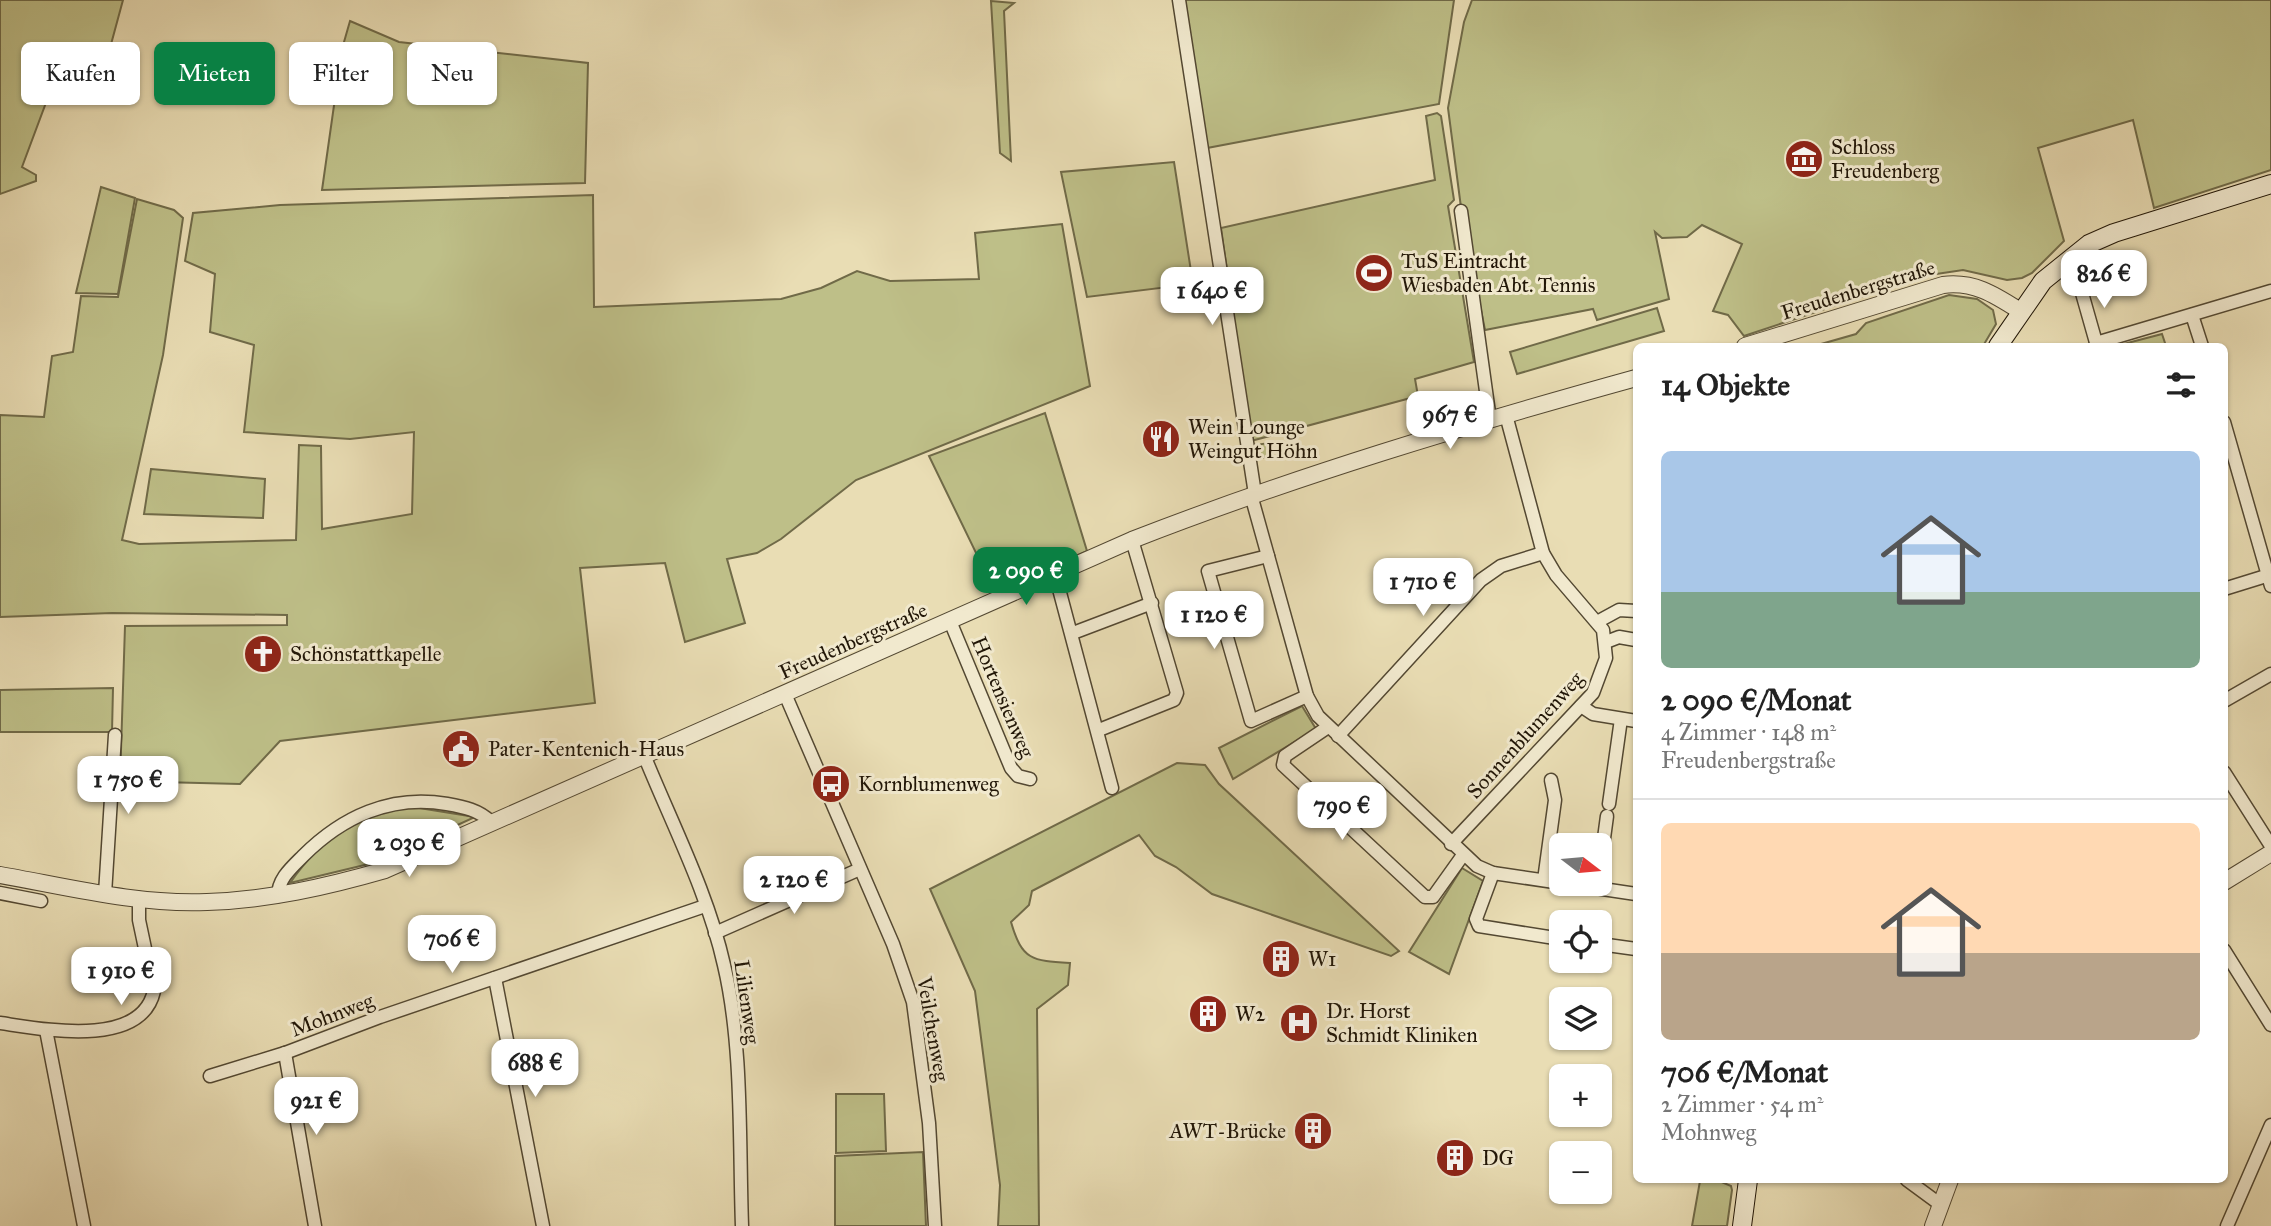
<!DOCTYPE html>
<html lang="de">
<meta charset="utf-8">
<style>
body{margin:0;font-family:"IM FELL Great Primer",serif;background:#f2f2f2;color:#222;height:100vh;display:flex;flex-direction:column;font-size:26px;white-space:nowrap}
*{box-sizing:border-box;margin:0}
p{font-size:23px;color:#767676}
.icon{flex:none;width:38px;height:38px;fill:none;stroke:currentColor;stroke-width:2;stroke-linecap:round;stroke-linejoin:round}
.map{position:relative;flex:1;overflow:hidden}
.sheet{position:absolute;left:1633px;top:343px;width:595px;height:840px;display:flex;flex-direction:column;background:#fff;border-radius:10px;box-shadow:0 2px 5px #0004}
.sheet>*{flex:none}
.guide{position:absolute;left:21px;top:42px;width:665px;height:63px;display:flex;gap:14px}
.needle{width:46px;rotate:106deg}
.buttons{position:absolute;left:1549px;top:833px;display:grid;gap:14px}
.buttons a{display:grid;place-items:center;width:63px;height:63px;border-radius:10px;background:#fff;box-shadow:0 2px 5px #0004;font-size:35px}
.price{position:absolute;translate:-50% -60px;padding:0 16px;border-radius:14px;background:#fff;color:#222;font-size:23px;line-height:46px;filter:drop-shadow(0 2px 4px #0008)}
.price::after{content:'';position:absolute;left:50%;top:42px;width:21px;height:16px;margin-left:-10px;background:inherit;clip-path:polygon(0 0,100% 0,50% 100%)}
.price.selected{background:#0b8043;color:#fff}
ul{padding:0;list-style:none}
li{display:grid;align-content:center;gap:14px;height:371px;padding:0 28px}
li+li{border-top:2px solid #e0e0e0}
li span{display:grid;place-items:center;height:217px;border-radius:10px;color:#555}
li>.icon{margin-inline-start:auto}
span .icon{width:126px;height:126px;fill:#fffc;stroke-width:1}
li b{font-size:30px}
h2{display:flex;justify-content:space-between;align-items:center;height:84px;padding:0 28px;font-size:30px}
.tag{padding:0 24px;border-radius:10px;background:#fff;box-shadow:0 2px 5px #0004;font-size:24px;line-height:63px}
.tag.selected{background:#0b8043;color:#fff}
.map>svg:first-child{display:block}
.green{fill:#bebf88;stroke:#706a48;stroke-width:2}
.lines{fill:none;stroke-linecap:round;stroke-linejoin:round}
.minor-casing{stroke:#534832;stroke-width:15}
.tertiary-casing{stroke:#534832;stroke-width:18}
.secondary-casing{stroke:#211607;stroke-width:20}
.minor{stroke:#f1e9ce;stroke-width:12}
.tertiary{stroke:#f1e9ce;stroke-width:16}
.secondary{stroke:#f1e9ce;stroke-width:18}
.labels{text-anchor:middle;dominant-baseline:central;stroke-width:6;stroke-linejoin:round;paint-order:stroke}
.poi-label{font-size:21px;fill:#211607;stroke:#f1e9ce;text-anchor:start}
.street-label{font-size:21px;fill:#211607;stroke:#f1e9ce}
</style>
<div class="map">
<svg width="2271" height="1226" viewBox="0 0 2271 1226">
<rect width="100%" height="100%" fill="#e9ddb4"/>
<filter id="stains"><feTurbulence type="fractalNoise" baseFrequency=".00286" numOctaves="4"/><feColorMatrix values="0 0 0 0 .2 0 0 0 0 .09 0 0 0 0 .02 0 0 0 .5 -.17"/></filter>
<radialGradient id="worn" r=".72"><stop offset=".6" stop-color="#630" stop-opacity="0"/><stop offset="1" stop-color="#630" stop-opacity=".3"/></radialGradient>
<g class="green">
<path d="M0 0H123L97 96 56 76 22 167 36 175V181L0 194Z"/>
<path d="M1185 0H1454L1439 104 1207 148Z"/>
<path d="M1472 0H2271V170L2154 208 2133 120 2038 148 2064 241 2032 273 2022 278 2007 280 1963 270 1923 276 1744 336 1728 315 1713 311 1742 244 1702 225 1687 237 1662 238 1655 232 1669 299 1597 320 1593 309 1485 330 1462 215 1448 108 1464 22Z"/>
<path d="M991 1 1014 3 1004 11 1011 161 1000 153Z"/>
<path d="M350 21 399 42 588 63 585 183 322 190 342 49Z"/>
<path d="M1437 113 1441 116 1454 200 1448 206 1474 362 1415 379 1418 396 1251 441 1221 228 1435 180 1426 116Z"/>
<path d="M1174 162 1193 284 1087 297 1061 172Z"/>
<path d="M101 187 135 198 118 294 76 293Z"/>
<path d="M593 195 594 307 781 299 821 288 857 271 890 281 979 279 975 233 1062 224 1090 386 856 480 781 539 757 553 727 559 745 623 685 642 665 563 580 568 595 703 280 741 240 784 120 781 125 626 287 625V615L112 613 0 617V415L44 417 52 356 73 352 81 296 118 297 137 199 174 210 183 218 163 355 122 540 139 544 296 540 299 445 321 446 322 529 412 514 414 432 350 439 244 432 254 345 210 332 215 274 185 261 193 213 280 205Z"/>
<path d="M1949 295 1977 299 1993 310 1996 324 1983 346H1814L1856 334 1866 323Z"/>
<path d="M1657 308 1664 331 1517 374 1510 352Z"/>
<path d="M2162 334 2166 346H2116Z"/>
<path d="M1045 413 1087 551 995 592 929 456Z"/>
<path d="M1270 443 1272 456 1256 459 1253 445Z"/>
<path d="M151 469 265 479 263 518 144 514Z"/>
<path d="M113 688 112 732H0V690Z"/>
<path d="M1302 706 1316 729 1233 779 1219 748Z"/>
<path d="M1177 763 1205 765 1219 784 1399 951 1391 956 1212 894 1176 867 1155 856 1139 835 1032 891 1029 905 1011 922C1022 960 1032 961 1070 963L1068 985 1037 1009 1039 1226H998L1000 1185 975 991 930 889Z"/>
<path d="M413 807 475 817 377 862 290 883C321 838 357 813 413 807Z"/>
<path d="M1462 868 1483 881 1449 974 1409 952Z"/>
<path d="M836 1094H884L886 1151 836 1153Z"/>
<path d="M923 1152 926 1226H835V1156Z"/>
<path d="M1717 1180 1731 1186 1732 1190 1727 1226H1692L1700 1181Z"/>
</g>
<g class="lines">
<defs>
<g id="minor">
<path d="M1179 0 1255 494"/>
<path d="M1461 211 1490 420"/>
<path d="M2080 286 2097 346"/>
<path d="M2192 315 2202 346"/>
<path d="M2096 343 2271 291"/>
<path d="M2224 422 2271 586"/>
<path d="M1251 495 1307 696 1318 716 1477 866 1493 873 1561 883"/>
<path d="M1268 556 1208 571 1251 721 1307 696"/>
<path d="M1055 574 1112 788"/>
<path d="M2224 589 2266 576"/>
<path d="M950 621 1011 768 1018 776 1030 779"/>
<path d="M1597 622 1619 610 1636 611"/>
<path d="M1073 633 1152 603"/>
<path d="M1606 642 1619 637 1636 640"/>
<path d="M785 694 893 944 913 1002 929 1123 935 1226"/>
<path d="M2224 701 2271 674"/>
<path d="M1581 706 1593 714 1636 721"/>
<path d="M1328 727 1285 756 1283 765 1425 897H1433L1463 855"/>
<path d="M1099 730 1174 700 1177 693 1132 540"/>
<path d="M1338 736 1481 580 1501 566 1543 553"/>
<path d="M644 755C672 824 708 893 724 965 743 1045 739 1143 742 1226"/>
<path d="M2224 772 2271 846"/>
<path d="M1609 804 1621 719"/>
<path d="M1451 844 1593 693 1606 658 1603 630 1556 575 1543 553 1506 415"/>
<path d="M1600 868 1607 816"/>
<path d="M1493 873 1476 919 1479 926 1561 939"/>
<path d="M1544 880 1555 800 1551 780"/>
<path d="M1569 884 1636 894"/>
<path d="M0 893 41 901"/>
<path d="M105 894 115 735"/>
<path d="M278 896C278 879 291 868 303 856 342 817 391 794 447 804 464 807 479 810 491 822"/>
<path d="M715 933 860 869"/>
<path d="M1600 944 1636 949"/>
<path d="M2224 950 2271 1025"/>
<path d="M495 978 543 1226"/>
<path d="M0 1023C42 1029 141 1049 154 991L139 920V898"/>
<path d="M46 1030 84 1226"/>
<path d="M285 1053 315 1226"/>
<path d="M210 1076 285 1053 380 1017 705 906"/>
<path d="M1907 1180 1941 1205"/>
<path d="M2227 1226 2271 1125"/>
</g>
<g id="tertiary">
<path d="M1745 346 1943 285C1974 281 1995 295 2020 311"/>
<path d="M0 875C68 887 138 905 207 902 268 900 326 887 385 870L1132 540C1296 476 1466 425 1636 378"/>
<path d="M2224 882 2271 853"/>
<path d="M1933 1226 1950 1180"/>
</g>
<g id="secondary">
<path d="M1998 346 2043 281 2089 244 2114 233 2271 184"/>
<path d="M1742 1226 1748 1180"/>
</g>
</defs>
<use href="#minor" class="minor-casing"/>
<use href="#tertiary" class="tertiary-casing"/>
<use href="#secondary" class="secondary-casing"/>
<use href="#minor" class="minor"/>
<use href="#tertiary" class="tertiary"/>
<use href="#secondary" class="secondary"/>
</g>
<defs>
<symbol id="museum-disc" viewBox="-11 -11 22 22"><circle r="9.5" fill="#8f2418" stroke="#f1e9ce"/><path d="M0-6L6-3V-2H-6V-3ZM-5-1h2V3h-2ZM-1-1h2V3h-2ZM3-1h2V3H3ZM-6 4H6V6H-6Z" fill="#fff"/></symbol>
<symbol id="stadium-disc" viewBox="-11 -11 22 22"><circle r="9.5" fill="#8f2418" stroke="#f1e9ce"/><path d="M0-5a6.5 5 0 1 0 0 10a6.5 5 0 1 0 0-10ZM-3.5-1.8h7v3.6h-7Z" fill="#fff"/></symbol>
<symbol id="restaurant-disc" viewBox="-11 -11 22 22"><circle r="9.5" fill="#8f2418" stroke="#f1e9ce"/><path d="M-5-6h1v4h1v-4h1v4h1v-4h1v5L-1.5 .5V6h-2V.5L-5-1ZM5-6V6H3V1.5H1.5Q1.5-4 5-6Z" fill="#fff"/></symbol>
<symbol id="church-disc" viewBox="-11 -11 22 22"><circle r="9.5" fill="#8f2418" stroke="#f1e9ce"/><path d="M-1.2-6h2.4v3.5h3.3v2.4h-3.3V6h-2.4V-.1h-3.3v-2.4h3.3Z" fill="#fff"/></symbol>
<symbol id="civic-disc" viewBox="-11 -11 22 22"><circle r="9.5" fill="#8f2418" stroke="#f1e9ce"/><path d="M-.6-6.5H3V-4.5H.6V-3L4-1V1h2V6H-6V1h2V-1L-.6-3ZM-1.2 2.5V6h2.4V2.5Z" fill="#fff"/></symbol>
<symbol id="bus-disc" viewBox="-11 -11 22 22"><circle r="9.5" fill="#8f2418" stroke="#f1e9ce"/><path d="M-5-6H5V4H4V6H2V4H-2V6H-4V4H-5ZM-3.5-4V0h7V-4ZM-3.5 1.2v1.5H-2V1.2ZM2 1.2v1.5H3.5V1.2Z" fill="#fff"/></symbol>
<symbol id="building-disc" viewBox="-11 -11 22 22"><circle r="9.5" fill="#8f2418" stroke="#f1e9ce"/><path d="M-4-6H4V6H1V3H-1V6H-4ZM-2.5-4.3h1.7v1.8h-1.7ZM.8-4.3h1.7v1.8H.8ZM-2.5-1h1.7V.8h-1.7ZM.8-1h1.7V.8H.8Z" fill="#fff"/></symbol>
<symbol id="hospital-disc" viewBox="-11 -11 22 22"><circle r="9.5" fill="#8f2418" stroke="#f1e9ce"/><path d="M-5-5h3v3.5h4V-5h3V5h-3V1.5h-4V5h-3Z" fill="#fff"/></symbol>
</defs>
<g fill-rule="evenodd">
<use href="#museum-disc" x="1782" y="137" width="44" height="44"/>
<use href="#stadium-disc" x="1352" y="251" width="44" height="44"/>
<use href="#restaurant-disc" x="1139" y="417" width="44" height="44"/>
<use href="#church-disc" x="241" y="632" width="44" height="44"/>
<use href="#civic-disc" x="439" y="727" width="44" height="44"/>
<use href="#bus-disc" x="809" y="762" width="44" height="44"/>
<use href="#building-disc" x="1259" y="937" width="44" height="44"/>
<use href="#building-disc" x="1186" y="992" width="44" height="44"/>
<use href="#hospital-disc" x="1277" y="1001" width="44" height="44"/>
<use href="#building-disc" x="1291" y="1109" width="44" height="44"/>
<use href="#building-disc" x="1433" y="1136" width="44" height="44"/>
</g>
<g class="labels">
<g class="poi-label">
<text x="1831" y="147">Schloss<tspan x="1831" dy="24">Freudenberg</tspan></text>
<text x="1401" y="261">TuS Eintracht<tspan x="1401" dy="24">Wiesbaden Abt. Tennis</tspan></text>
<text x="1188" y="427">Wein Lounge<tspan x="1188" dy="24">Weingut Höhn</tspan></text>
<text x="290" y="654">Schönstattkapelle</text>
<text x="488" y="749">Pater-Kentenich-Haus</text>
<text x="858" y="784">Kornblumenweg</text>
<text x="1308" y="959">W1</text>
<text x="1326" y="1011">Dr. Horst<tspan x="1326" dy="24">Schmidt Kliniken</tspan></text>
<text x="1235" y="1014">W2</text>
<text x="1286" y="1131" text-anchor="end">AWT-Brücke</text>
<text x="1482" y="1158">DG</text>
</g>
<g class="street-label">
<text transform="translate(1858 290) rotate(-17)">Freudenbergstraße</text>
<text transform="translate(853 641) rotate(-24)">Freudenbergstraße</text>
<text transform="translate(1003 697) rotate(67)">Hortensienweg</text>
<text transform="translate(1525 735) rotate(-48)">Sonnenblumenweg</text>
<text transform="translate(747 1002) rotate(82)">Lilienweg</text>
<text transform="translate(332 1015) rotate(-21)">Mohnweg</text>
<text transform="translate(933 1029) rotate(80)">Veilchenweg</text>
</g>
</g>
<rect width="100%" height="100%" filter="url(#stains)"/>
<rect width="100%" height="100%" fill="url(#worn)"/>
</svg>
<div class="buttons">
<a><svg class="needle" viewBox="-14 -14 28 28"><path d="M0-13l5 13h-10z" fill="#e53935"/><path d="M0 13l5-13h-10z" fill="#767676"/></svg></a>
<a><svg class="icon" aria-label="locate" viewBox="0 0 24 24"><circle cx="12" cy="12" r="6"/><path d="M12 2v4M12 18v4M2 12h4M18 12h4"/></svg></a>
<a><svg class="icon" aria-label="layers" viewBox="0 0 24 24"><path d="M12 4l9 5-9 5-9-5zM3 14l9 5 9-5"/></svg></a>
<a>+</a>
<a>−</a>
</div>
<b class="price" style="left:2104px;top:310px">826 €</b>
<b class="price" style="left:1212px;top:327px">1 640 €</b>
<b class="price" style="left:1450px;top:451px">967 €</b>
<b class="price selected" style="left:1026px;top:607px">2 090 €</b>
<b class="price" style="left:1423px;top:618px">1 710 €</b>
<b class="price" style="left:1214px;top:651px">1 120 €</b>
<b class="price" style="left:128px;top:816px">1 750 €</b>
<b class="price" style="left:1342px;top:842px">790 €</b>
<b class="price" style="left:409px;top:879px">2 030 €</b>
<b class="price" style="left:794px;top:916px">2 120 €</b>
<b class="price" style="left:452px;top:975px">706 €</b>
<b class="price" style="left:121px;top:1007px">1 910 €</b>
<b class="price" style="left:535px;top:1099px">688 €</b>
<b class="price" style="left:316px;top:1137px">921 €</b>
<div class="guide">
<a class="tag">Kaufen</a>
<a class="tag selected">Mieten</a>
<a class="tag">Filter</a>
<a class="tag">Neu</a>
</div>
<section class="sheet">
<h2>14 Objekte<svg class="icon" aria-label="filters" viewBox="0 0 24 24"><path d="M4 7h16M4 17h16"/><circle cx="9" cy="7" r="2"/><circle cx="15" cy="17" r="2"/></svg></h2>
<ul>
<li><span style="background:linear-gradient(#a9c7e8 65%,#7fa58c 0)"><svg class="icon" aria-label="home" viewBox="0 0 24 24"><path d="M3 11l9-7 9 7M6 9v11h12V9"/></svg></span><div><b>2 090 €/Monat</b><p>4 Zimmer · 148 m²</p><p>Freudenbergstraße</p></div></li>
<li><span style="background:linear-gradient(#ffd9b3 60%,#b9a48a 0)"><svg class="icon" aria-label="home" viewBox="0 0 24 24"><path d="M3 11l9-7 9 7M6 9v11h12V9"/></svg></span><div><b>706 €/Monat</b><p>2 Zimmer · 54 m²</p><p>Mohnweg</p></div></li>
</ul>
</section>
</div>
